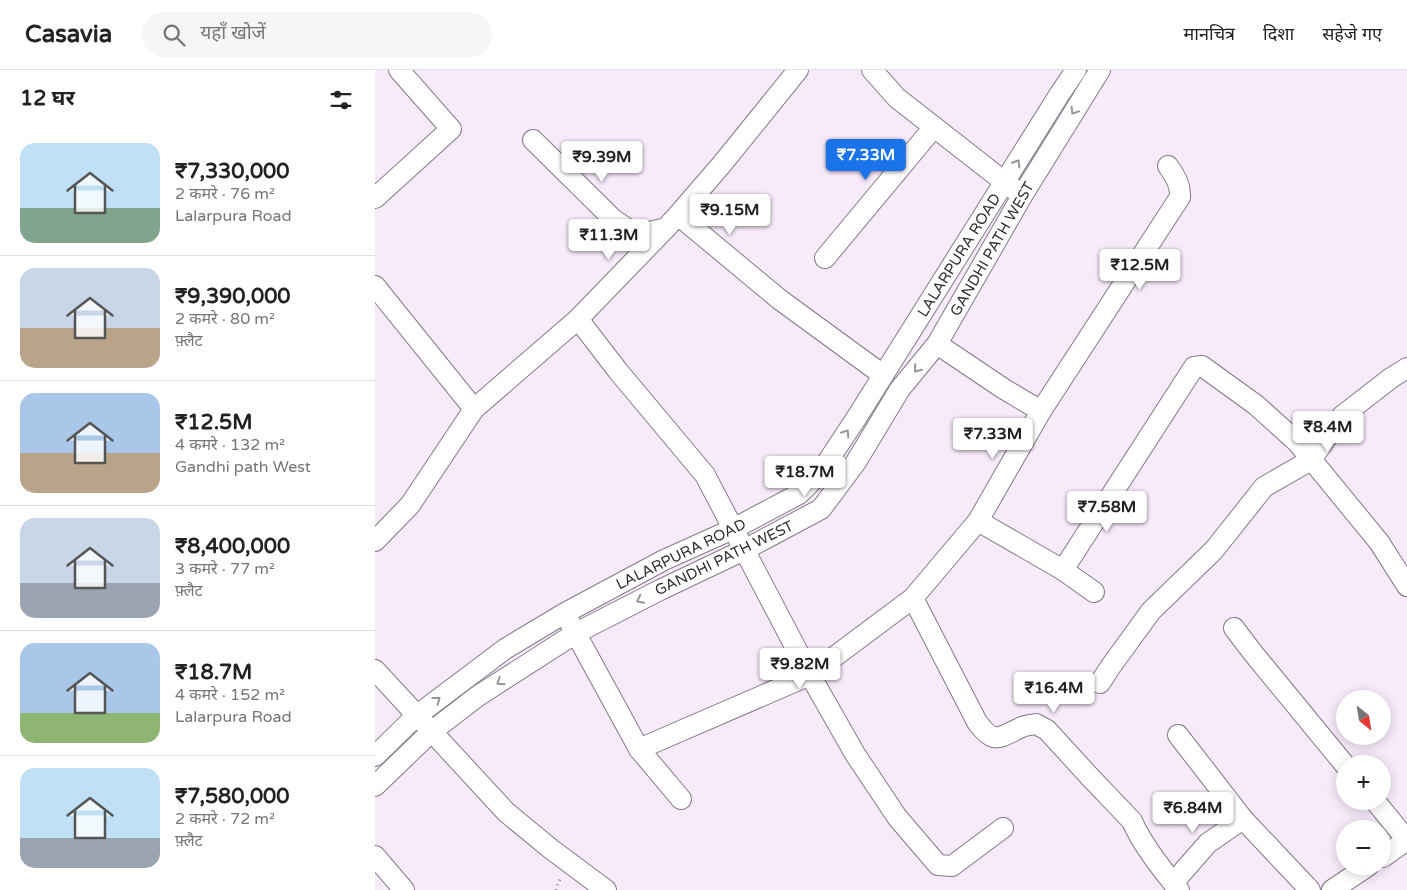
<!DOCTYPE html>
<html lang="hi">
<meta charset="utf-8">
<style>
body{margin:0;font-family:"Varela Round","Noto Sans Devanagari",sans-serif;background:#f6f6f6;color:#222;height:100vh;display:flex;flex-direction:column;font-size:19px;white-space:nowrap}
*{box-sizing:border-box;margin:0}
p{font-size:16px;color:#767676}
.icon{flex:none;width:28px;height:28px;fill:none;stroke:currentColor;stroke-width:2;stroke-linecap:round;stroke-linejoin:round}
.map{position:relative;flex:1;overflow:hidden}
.sheet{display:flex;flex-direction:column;background:#fff;width:375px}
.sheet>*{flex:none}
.needle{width:32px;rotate:150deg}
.tools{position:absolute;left:961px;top:620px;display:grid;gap:10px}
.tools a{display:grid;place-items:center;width:55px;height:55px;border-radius:50%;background:#fff;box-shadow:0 2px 12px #0003;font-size:25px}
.price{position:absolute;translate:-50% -42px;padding:0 11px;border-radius:5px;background:#fff;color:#222;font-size:16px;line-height:32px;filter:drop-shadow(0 1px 2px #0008)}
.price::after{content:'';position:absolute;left:50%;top:30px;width:15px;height:11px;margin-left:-8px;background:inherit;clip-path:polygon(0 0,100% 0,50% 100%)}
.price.current{background:#1a73e8;color:#fff}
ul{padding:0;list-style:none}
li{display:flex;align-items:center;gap:15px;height:125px;padding:0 20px}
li+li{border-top:1px solid #e0e0e0}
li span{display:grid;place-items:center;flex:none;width:140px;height:100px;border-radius:15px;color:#555}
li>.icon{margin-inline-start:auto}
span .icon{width:60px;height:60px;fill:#fffc;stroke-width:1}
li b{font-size:21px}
h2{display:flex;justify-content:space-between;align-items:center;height:60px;padding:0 20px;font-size:21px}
header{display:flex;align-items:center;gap:30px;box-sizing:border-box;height:70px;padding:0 25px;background:#fff;border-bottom:1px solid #e0e0e0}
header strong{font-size:24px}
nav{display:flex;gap:28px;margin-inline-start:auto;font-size:18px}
.search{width:350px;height:45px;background:#f6f6f6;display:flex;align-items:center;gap:12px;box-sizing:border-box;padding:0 18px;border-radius:28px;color:#767676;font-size:19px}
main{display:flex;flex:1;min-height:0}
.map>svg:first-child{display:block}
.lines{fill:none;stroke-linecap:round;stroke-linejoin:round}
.minor-casing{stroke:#847988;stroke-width:22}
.path{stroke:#908893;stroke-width:3;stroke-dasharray:1 4;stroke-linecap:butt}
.minor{stroke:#fff;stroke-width:20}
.oneway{stroke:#989699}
.labels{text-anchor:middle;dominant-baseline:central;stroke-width:5;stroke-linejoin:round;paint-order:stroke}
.street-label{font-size:15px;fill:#312d33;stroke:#fff}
</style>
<header>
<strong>Casavia</strong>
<div class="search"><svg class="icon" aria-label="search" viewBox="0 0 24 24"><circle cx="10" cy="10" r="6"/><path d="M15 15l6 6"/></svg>यहाँ खोजें</div>
<nav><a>मानचित्र</a><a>दिशा</a><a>सहेजे गए</a></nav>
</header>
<main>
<section class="sheet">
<h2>12 घर<svg class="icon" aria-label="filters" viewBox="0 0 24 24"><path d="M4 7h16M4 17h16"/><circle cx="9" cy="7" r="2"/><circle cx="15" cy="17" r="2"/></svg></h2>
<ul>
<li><span style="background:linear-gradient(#bfe0f5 65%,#7fa58c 0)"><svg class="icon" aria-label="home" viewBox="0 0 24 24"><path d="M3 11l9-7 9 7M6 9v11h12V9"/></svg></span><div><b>₹7,330,000</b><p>2 कमरे · 76 m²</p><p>Lalarpura Road</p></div></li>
<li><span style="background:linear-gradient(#c9d6e8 60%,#b9a48a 0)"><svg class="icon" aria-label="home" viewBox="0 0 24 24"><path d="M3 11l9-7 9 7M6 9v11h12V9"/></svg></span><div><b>₹9,390,000</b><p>2 कमरे · 80 m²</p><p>फ़्लैट</p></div></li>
<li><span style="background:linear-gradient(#a9c7e8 60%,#b9a48a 0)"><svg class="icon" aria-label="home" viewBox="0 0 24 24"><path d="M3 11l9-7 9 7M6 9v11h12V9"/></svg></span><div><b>₹12.5M</b><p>4 कमरे · 132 m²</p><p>Gandhi path West</p></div></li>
<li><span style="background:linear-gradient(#c9d6e8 65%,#9aa5b1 0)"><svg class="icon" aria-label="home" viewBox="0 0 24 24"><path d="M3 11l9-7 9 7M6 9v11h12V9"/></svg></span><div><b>₹8,400,000</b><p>3 कमरे · 77 m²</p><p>फ़्लैट</p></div></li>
<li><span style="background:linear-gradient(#a9c7e8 70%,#8fb573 0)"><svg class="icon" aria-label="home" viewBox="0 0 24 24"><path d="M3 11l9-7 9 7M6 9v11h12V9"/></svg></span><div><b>₹18.7M</b><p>4 कमरे · 152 m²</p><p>Lalarpura Road</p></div></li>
<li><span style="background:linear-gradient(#bfe0f5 70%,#9aa5b1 0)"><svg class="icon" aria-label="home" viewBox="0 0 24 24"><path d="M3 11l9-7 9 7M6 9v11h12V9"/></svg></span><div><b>₹7,580,000</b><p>2 कमरे · 72 m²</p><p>फ़्लैट</p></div></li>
</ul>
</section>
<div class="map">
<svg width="1032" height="820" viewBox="0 0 1032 820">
<rect width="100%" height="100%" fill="#f7eafb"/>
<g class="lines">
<defs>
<g id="minor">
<path d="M423 0 347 94 303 145 404 229 508 305"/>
<path d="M497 0 522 28 640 120"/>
<path d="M158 70 238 149 254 160 275 162 291 158 303 145"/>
<path d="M0 128 76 59 24 0"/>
<path d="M450 188 559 57"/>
<path d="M0 216 99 339"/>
<path d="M203 249 291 158"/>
<path d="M666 341 805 127C806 115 800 105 793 96"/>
<path d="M603 451 688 500 819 297 827 296 881 335 922 372 1004 472 1032 516"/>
<path d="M0 471 35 435 99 339 203 249 243 301 330 405 435 605 538 528 603 451 666 341 629 319 562 274"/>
<path d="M688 500 719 522"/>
<path d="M538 528 602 652C619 675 623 668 645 658 650 655 656 655 661 654L672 660 715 707 757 751C767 774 788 801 804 820"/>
<path d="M194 551 264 679 306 729"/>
<path d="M859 558 878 583 970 695"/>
<path d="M0 600 131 742 176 779 231 820"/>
<path d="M725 613 736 596 776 541 839 480 889 417 936 390 967 346 1016 308 1032 298"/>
<path d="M803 665 868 749 935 820"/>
<path d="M264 679 435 605 480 684 522 747 563 795 577 796 628 758"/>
<path d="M0 686 41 646 130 579 190 543 289 490 358 459 424 424 445 403 482 347 684 25 701 0"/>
<path d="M0 716 56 662 103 626 201 563 285 520 369 480 446 439 481 392 525 319 562 274 647 126 725 0"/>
<path d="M1000 731 1032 770"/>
<path d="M0 786 29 820"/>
<path d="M1008 787 1032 770"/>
<path d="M798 813 833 773 868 749"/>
<path d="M957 820 993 796"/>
</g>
</defs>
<use href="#minor" class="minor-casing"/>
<path class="path" d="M181 820 183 813 186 808"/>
<use href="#minor" class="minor"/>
</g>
<defs><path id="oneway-chevron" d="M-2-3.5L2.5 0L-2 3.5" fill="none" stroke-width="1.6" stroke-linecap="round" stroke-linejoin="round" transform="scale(1.25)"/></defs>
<g class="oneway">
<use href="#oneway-chevron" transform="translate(699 41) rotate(122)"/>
<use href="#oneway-chevron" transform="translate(642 93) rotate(-58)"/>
<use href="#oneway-chevron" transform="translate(542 299) rotate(129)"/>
<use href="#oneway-chevron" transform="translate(471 363) rotate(-57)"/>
<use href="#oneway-chevron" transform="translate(265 530) rotate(153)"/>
<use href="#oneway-chevron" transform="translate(125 612) rotate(147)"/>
<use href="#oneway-chevron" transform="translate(62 630) rotate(-37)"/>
</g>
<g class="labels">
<g class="street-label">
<text transform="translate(617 179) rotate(-60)">GANDHI PATH WEST</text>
<text transform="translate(584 185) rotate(-58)">LALARPURA ROAD</text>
<text transform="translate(306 484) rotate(-26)">LALARPURA ROAD</text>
<text transform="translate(349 488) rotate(-26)">GANDHI PATH WEST</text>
</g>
</g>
</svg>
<div class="tools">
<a><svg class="needle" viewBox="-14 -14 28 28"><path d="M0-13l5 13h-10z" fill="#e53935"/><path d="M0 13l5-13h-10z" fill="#767676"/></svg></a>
<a>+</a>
<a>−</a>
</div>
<b class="price current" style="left:491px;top:111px">₹7.33M</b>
<b class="price" style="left:227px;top:113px">₹9.39M</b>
<b class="price" style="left:355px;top:166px">₹9.15M</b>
<b class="price" style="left:234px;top:191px">₹11.3M</b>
<b class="price" style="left:765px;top:221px">₹12.5M</b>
<b class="price" style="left:953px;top:383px">₹8.4M</b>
<b class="price" style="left:618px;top:390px">₹7.33M</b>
<b class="price" style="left:430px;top:428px">₹18.7M</b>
<b class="price" style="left:732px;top:463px">₹7.58M</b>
<b class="price" style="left:425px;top:620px">₹9.82M</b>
<b class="price" style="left:679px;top:644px">₹16.4M</b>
<b class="price" style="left:818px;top:764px">₹6.84M</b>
</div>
</main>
